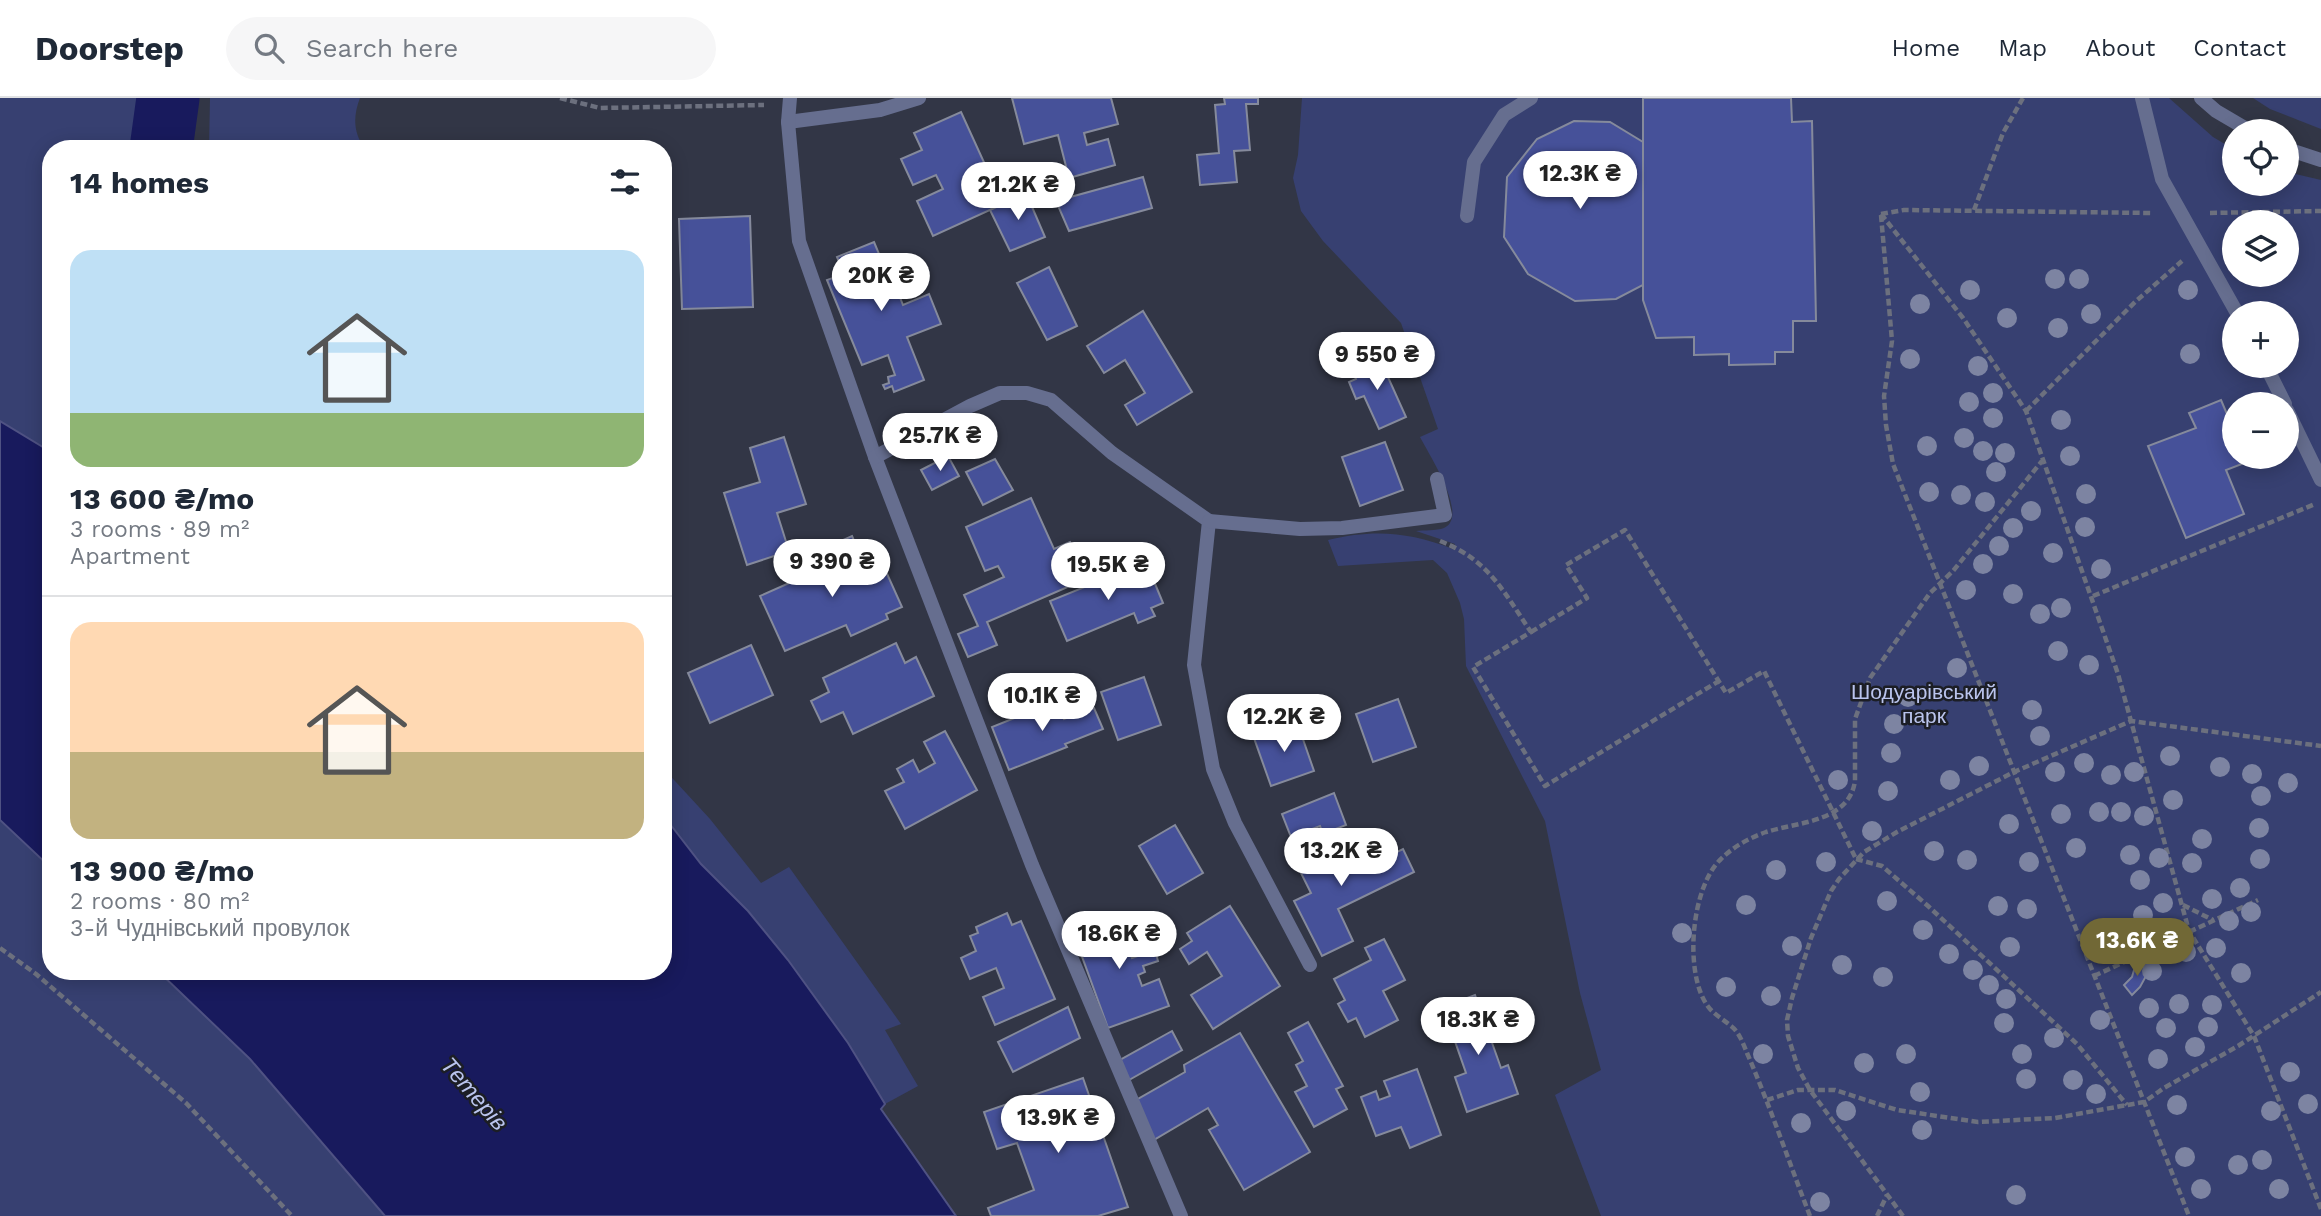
<!DOCTYPE html>
<meta charset="utf-8">
<style>
body{margin:0;font-family:"Work Sans",sans-serif;background:#f6f6f7;color:#1f2937;height:100vh;display:flex;flex-direction:column;font-size:26px;white-space:nowrap}
*{box-sizing:border-box;margin:0}
p{font-size:23px;color:#747a83}
.icon{flex:none;width:38px;height:38px;fill:none;stroke:currentColor;stroke-width:2;stroke-linecap:round;stroke-linejoin:round}
.map{position:relative;flex:1;overflow:hidden}
.panel{position:absolute;left:42px;top:42px;width:630px;height:840px;display:flex;flex-direction:column;background:#fff;border-radius:28px;box-shadow:0 4px 18px #0003}
.panel>*{flex:none}
.tools{position:absolute;left:2222px;top:21px;display:grid;gap:14px}
.tools a{display:grid;place-items:center;width:77px;height:77px;border-radius:50%;background:#fff;box-shadow:0 4px 18px #0003;font-size:35px}
.price{position:absolute;translate:-50% -60px;padding:0 16px;border-radius:24px;background:#fff;color:#222;font-size:23px;line-height:46px;filter:drop-shadow(0 2px 4px #0008)}
.price::after{content:'';position:absolute;left:50%;top:42px;width:21px;height:16px;margin-left:-10px;background:inherit;clip-path:polygon(0 0,100% 0,50% 100%)}
.price.selected{background:#716836;color:#fff}
ul{padding:0;list-style:none}
li{display:grid;align-content:center;gap:14px;height:371px;padding:0 28px}
li+li{border-top:2px solid #e0e1e3}
li span{display:grid;place-items:center;height:217px;border-radius:21px;color:#555}
li>.icon{margin-inline-start:auto}
span .icon{width:126px;height:126px;fill:#fffc;stroke-width:1}
li b{font-size:30px}
h2{display:flex;justify-content:space-between;align-items:center;height:84px;padding:0 28px;font-size:30px}
header{display:flex;align-items:center;gap:42px;box-sizing:border-box;height:98px;padding:0 35px;background:#fff;border-bottom:2px solid #e0e1e3}
header strong{font-size:33px}
nav{display:flex;gap:38px;margin-inline-start:auto;font-size:24px}
.search{width:490px;height:63px;background:#f6f6f7;display:flex;align-items:center;gap:18px;box-sizing:border-box;padding:0 24px;border-radius:38px;color:#747a83;font-size:26px}
.map>svg:first-child{display:block}
.green{fill:#374071;fill-rule:evenodd}
.water{fill:#181a5d;stroke:#4f5283;stroke-width:2}
.lines{fill:none;stroke-linecap:round;stroke-linejoin:round}
.river{stroke:#181a5d;stroke-width:63}
.building{fill:#465199;stroke:#858a9c;stroke-width:2}
.path{stroke:#6c707e;stroke-width:4.5;stroke-dasharray:7 3.5;stroke-linecap:butt}
.lane{stroke:#666e8f;stroke-width:14}
.street{stroke:#666e8f;stroke-width:14}
.tree{fill:#7d84a2}
.labels{text-anchor:middle;dominant-baseline:central;stroke-width:5;stroke-linejoin:round;paint-order:stroke}
.park-label{font-size:21px;fill:#bac4ed;stroke:#1c1e25}
.water-label{font-size:23px;font-style:italic;fill:#bac4ed;stroke:#1c1e25}
</style>
<header>
<strong>Doorstep</strong>
<div class="search"><svg class="icon" aria-label="search" viewBox="0 0 24 24"><circle cx="10" cy="10" r="6"/><path d="M15 15l6 6"/></svg>Search here</div>
<nav><a>Home</a><a>Map</a><a>About</a><a>Contact</a></nav>
</header>
<div class="map">
<svg width="2321" height="1118" viewBox="0 0 2321 1118">
<rect width="100%" height="100%" fill="#323646"/>
<g class="green">
<path d="M0 0H139L137 19 140 51H51V392L0 363Z"/>
<path d="M210 0H360C353 18 353 35 365 51H209Z"/>
<path d="M1302 0H2169L2213 39 2235 52V86H2287V74L2321 82V1118H1601L1555 997 1601 972 1580 895 1545 723 1466 568 1464 521 1460 505 1447 475 1433 462 1338 468 1328 442C1374 431 1409 434 1453 451L1455 446 1416 433C1424 432 1436 433 1444 430 1470 419 1428 355 1420 339L1438 331 1401 225 1323 143 1301 113 1293 80 1298 57ZM2235 124H2287V177H2235ZM2235 215H2287V268H2235ZM2235 306H2287V359H2235Z"/>
<path d="M2253 0H2321V31L2270 11Z"/>
<path d="M663 670 710 721 761 785 789 769 901 926 885 932 918 988 885 1006 848 945 788 862 748 813 701 766 663 717Z"/>
<path d="M0 722 51 770V873H158L250 961 385 1118H0Z"/>
</g>
<g class="water">
<path d="M0 323 51 354V770L0 722Z"/>
<path d="M663 717 701 766 748 813 788 862 848 945 885 1006 881 1011 956 1118H385L250 961 158 873H663Z"/>
</g>
<g class="lines">
<path class="river" d="M161 51 168 0"/>
</g>
<g class="building">
<path d="M1012 0H1111L1118 26 1084 35 1087 47 1108 41 1115 67 1069 80 1058 37 1024 46Z"/>
<path d="M1224 0H1258V6H1246L1250 52 1234 53 1237 84 1200 87 1197 57 1219 55 1215 7 1225 6Z"/>
<path d="M1643 0H1791L1792 24 1812 23 1816 223H1793V254H1775V266L1729 267V256L1694 257V239L1656 240 1643 202Z"/>
<path d="M961 14 1003 106 933 138 917 103 943 91 936 77 913 87 901 61 922 52 914 35Z"/>
<path d="M1574 23 1610 24 1643 44V187L1616 201 1575 203 1528 176 1504 139 1507 79 1537 41Z"/>
<path d="M1143 79 1152 110 1069 133 1056 103Z"/>
<path d="M1026 95 1045 139 1010 153 990 112Z"/>
<path d="M750 118 753 209 682 211 679 121Z"/>
<path d="M874 144 884 168 898 163 908 187 897 192 903 207 929 196 941 226 907 239 924 282 894 294 892 288 885 291 883 287 889 285 888 279 895 277 888 257 862 267 827 182 844 176 837 159Z"/>
<path d="M1049 169 1077 228 1047 242 1017 185Z"/>
<path d="M1143 213 1192 294 1137 327 1125 307 1145 295 1125 262 1104 275 1087 248Z"/>
<path d="M1378 257 1406 319 1379 331 1364 298 1356 301 1349 284 1356 281 1352 269Z"/>
<path d="M2221 302 2235 335V359H2244L2247 364 2226 372 2244 416 2186 440 2148 348 2196 330 2189 315Z"/>
<path d="M784 339 806 406 777 415 789 453 747 467 724 395 760 384 750 350Z"/>
<path d="M1385 344 1403 392 1360 408 1342 359Z"/>
<path d="M948 358 959 378 932 392 921 372Z"/>
<path d="M995 361 1013 392 983 407 966 374Z"/>
<path d="M1031 400 1054 451 1070 444 1080 464 1063 471 1070 488 987 524 997 547 968 559 958 536 978 528 964 497 1004 479 998 468 985 473 966 429Z"/>
<path d="M852 438 868 475 884 469 902 509 886 516 888 521 851 538 846 527 785 553 760 498 832 466 825 450Z"/>
<path d="M1146 464 1163 505 1151 510 1155 518 1138 525 1134 515 1067 543 1050 503Z"/>
<path d="M896 545 905 565 916 559 934 598 853 636 843 614 821 624 811 603 829 594 823 580Z"/>
<path d="M751 547 773 597 710 625 688 575Z"/>
<path d="M1144 579 1161 627 1118 642 1101 594Z"/>
<path d="M1398 601 1416 649 1373 664 1356 616Z"/>
<path d="M1057 603 1064 621 1094 610 1103 631 1065 646 1067 649 1009 672 992 629Z"/>
<path d="M1297 624 1314 673 1271 688 1254 640Z"/>
<path d="M945 633 977 692 905 731 885 693 904 684 897 671 913 662 919 674 935 665 924 644Z"/>
<path d="M1334 695 1346 727 1323 736 1320 728 1291 739 1282 716Z"/>
<path d="M1175 727 1203 775 1167 796 1139 748Z"/>
<path d="M1350 736 1366 769 1403 751 1414 774 1338 811 1353 843 1322 858 1294 803 1311 795 1295 763Z"/>
<path d="M1230 808 1280 888 1213 931 1191 897 1222 878 1207 854 1189 866 1180 851 1192 843 1187 835Z"/>
<path d="M1007 815 1012 827 1021 823 1055 901 995 927 983 899 1004 890 996 870 970 881 961 860 976 853 970 838 978 835 976 829Z"/>
<path d="M1108 819 1112 830 1138 820 1146 841 1127 848 1132 860 1155 852 1158 863 1143 868 1145 874 1138 877 1142 888 1159 881 1169 908 1108 930 1072 831Z"/>
<path d="M2108 829 2120 830 2131 834 2140 842 2131 851 2122 843 2108 842Z"/>
<path d="M1384 841 1405 882 1383 893 1398 922 1365 939 1356 920 1348 924 1338 906 1345 902 1334 881 1371 862 1365 850Z"/>
<path d="M2136 865 2148 866 2146 878 2140 889 2132 897 2124 887 2132 879Z"/>
<path d="M1475 897 1501 970 1508 967 1518 996 1467 1014 1455 979 1466 975 1443 909Z"/>
<path d="M1068 909 1080 940 1013 974 998 944Z"/>
<path d="M1308 924 1343 988 1336 991 1347 1011 1314 1029 1295 994 1307 988 1296 967 1303 963 1288 935Z"/>
<path d="M1172 933 1182 952 1122 986 1111 967Z"/>
<path d="M1240 935 1310 1054 1244 1092 1209 1032 1218 1027 1208 1010 1152 1043 1131 1005 1185 974 1184 967Z"/>
<path d="M1417 971 1441 1037 1410 1050 1401 1029 1376 1038 1361 999 1376 993 1379 1002 1390 998 1384 983Z"/>
<path d="M1083 980 1128 1109 1098 1118H991L988 1110 1034 1092 1017 1045 997 1051 984 1014Z"/>
</g>
<g class="lines">
<g class="path">
<path d="M560 0 600 10 764 7"/>
<path d="M1974 112 2003 35 2023 0"/>
<path d="M2210 115 2321 113"/>
<path d="M1881 116 1963 220 2026 313 2118 576 2189 833 2254 938 2321 1111"/>
<path d="M1881 116 1904 112 2152 115"/>
<path d="M1881 117 1892 243 1884 298 1886 327 1893 366 2189 1118"/>
<path d="M2026 313 2135 204 2182 163"/>
<path d="M1440 443C1489 462 1503 493 1531 534L1473 569 1545 688 1719 583"/>
<path d="M2093 498 2315 406"/>
<path d="M1531 534 1587 500 1566 467 1625 432 1726 595 1764 573 1856 761"/>
<path d="M1856 761 1882 768 1928 808 2077 946 2127 1007"/>
<path d="M2183 807 2213 822"/>
<path d="M0 850 36 876 186 1005 292 1118"/>
<path d="M2094 878 2258 802"/>
<path d="M1767 1002 1798 992H1835L1897 1012 1978 1024 2055 1020 2144 1004 2164 990 2238 948 2321 894"/>
<path d="M1810 1118C1789 1064 1770 1008 1747 955 1743 945 1739 934 1731 928 1723 921 1713 916 1707 907 1684 874 1691 789 1721 761 1733 749 1749 740 1766 734 1798 724 1849 724 1855 683V621L1870 580 1930 495 1953 473 2042 363"/>
<path d="M1877 1118 1887 1097"/>
<path d="M1903 1118 1810 992 1798 970 1788 938 1787 922 1792 900 1811 840 1831 793 1839 781 1864 754 1897 734 2014 674 2131 623 2321 648"/>
</g>
<g class="lane">
<path d="M2142 0 2162 81 2237 215"/>
<path d="M788 24 880 12 919 0"/>
<path d="M1467 118 1474 64 1504 17 1531 0"/>
<path d="M2266 268 2285 306"/>
<path d="M2287 312 2321 382"/>
</g>
<g class="street">
<path d="M790 0 788 24 799 143 875 359 1032 767 1181 1118"/>
<path d="M2201 0 2216 13 2250 33"/>
<path d="M2287 51 2321 62"/>
<path d="M875 359 970 308 1000 295H1027L1051 302 1112 355 1209 423 1194 567 1213 671 1235 725 1310 867"/>
<path d="M1209 423 1300 431 1342 430 1445 417 1437 381"/>
</g>
</g>
<g class="tree">
<circle cx="2055" cy="181" r="10"/>
<circle cx="2079" cy="181" r="10"/>
<circle cx="1970" cy="192" r="10"/>
<circle cx="2188" cy="192" r="10"/>
<circle cx="1920" cy="206" r="10"/>
<circle cx="2091" cy="216" r="10"/>
<circle cx="2007" cy="220" r="10"/>
<circle cx="2058" cy="230" r="10"/>
<circle cx="2190" cy="256" r="10"/>
<circle cx="1910" cy="261" r="10"/>
<circle cx="1978" cy="268" r="10"/>
<circle cx="1993" cy="295" r="10"/>
<circle cx="1969" cy="304" r="10"/>
<circle cx="1993" cy="320" r="10"/>
<circle cx="2061" cy="322" r="10"/>
<circle cx="1964" cy="340" r="10"/>
<circle cx="1927" cy="348" r="10"/>
<circle cx="1983" cy="353" r="10"/>
<circle cx="2005" cy="355" r="10"/>
<circle cx="2070" cy="358" r="10"/>
<circle cx="1996" cy="374" r="10"/>
<circle cx="1929" cy="394" r="10"/>
<circle cx="2086" cy="396" r="10"/>
<circle cx="1961" cy="397" r="10"/>
<circle cx="1985" cy="404" r="10"/>
<circle cx="2031" cy="413" r="10"/>
<circle cx="2085" cy="429" r="10"/>
<circle cx="2013" cy="430" r="10"/>
<circle cx="1999" cy="448" r="10"/>
<circle cx="2053" cy="455" r="10"/>
<circle cx="1983" cy="466" r="10"/>
<circle cx="2101" cy="471" r="10"/>
<circle cx="1966" cy="492" r="10"/>
<circle cx="2013" cy="496" r="10"/>
<circle cx="2061" cy="510" r="10"/>
<circle cx="2040" cy="516" r="10"/>
<circle cx="2058" cy="553" r="10"/>
<circle cx="2089" cy="567" r="10"/>
<circle cx="1957" cy="570" r="10"/>
<circle cx="1908" cy="599" r="10"/>
<circle cx="2032" cy="612" r="10"/>
<circle cx="1894" cy="626" r="10"/>
<circle cx="2040" cy="638" r="10"/>
<circle cx="1891" cy="655" r="10"/>
<circle cx="2170" cy="658" r="10"/>
<circle cx="2084" cy="665" r="10"/>
<circle cx="1979" cy="668" r="10"/>
<circle cx="2220" cy="669" r="10"/>
<circle cx="2055" cy="674" r="10"/>
<circle cx="2134" cy="674" r="10"/>
<circle cx="2252" cy="676" r="10"/>
<circle cx="2111" cy="677" r="10"/>
<circle cx="1838" cy="682" r="10"/>
<circle cx="1950" cy="682" r="10"/>
<circle cx="2288" cy="685" r="10"/>
<circle cx="1888" cy="693" r="10"/>
<circle cx="2261" cy="698" r="10"/>
<circle cx="2173" cy="702" r="10"/>
<circle cx="2099" cy="714" r="10"/>
<circle cx="2121" cy="714" r="10"/>
<circle cx="2061" cy="716" r="10"/>
<circle cx="2144" cy="718" r="10"/>
<circle cx="2009" cy="726" r="10"/>
<circle cx="2259" cy="730" r="10"/>
<circle cx="1872" cy="733" r="10"/>
<circle cx="2202" cy="741" r="10"/>
<circle cx="2076" cy="750" r="10"/>
<circle cx="1934" cy="753" r="10"/>
<circle cx="2130" cy="757" r="10"/>
<circle cx="2159" cy="760" r="10"/>
<circle cx="2260" cy="761" r="10"/>
<circle cx="1967" cy="762" r="10"/>
<circle cx="1826" cy="764" r="10"/>
<circle cx="2029" cy="764" r="10"/>
<circle cx="2192" cy="765" r="10"/>
<circle cx="1776" cy="772" r="10"/>
<circle cx="2140" cy="782" r="10"/>
<circle cx="2240" cy="790" r="10"/>
<circle cx="2212" cy="801" r="10"/>
<circle cx="1887" cy="803" r="10"/>
<circle cx="2163" cy="805" r="10"/>
<circle cx="1746" cy="807" r="10"/>
<circle cx="1998" cy="808" r="10"/>
<circle cx="2027" cy="811" r="10"/>
<circle cx="2251" cy="814" r="10"/>
<circle cx="2143" cy="817" r="10"/>
<circle cx="2229" cy="823" r="10"/>
<circle cx="1923" cy="832" r="10"/>
<circle cx="1682" cy="835" r="10"/>
<circle cx="1792" cy="848" r="10"/>
<circle cx="2010" cy="849" r="10"/>
<circle cx="2216" cy="850" r="10"/>
<circle cx="2186" cy="854" r="10"/>
<circle cx="1949" cy="856" r="10"/>
<circle cx="1842" cy="867" r="10"/>
<circle cx="1973" cy="872" r="10"/>
<circle cx="2152" cy="873" r="10"/>
<circle cx="2241" cy="875" r="10"/>
<circle cx="1883" cy="879" r="10"/>
<circle cx="1989" cy="887" r="10"/>
<circle cx="1726" cy="889" r="10"/>
<circle cx="1771" cy="898" r="10"/>
<circle cx="2006" cy="901" r="10"/>
<circle cx="2179" cy="906" r="10"/>
<circle cx="2212" cy="907" r="10"/>
<circle cx="2149" cy="910" r="10"/>
<circle cx="2100" cy="922" r="10"/>
<circle cx="2004" cy="925" r="10"/>
<circle cx="2208" cy="929" r="10"/>
<circle cx="2166" cy="930" r="10"/>
<circle cx="2054" cy="940" r="10"/>
<circle cx="2195" cy="949" r="10"/>
<circle cx="1763" cy="956" r="10"/>
<circle cx="1906" cy="956" r="10"/>
<circle cx="2022" cy="956" r="10"/>
<circle cx="2158" cy="961" r="10"/>
<circle cx="1864" cy="965" r="10"/>
<circle cx="2290" cy="974" r="10"/>
<circle cx="2026" cy="981" r="10"/>
<circle cx="2073" cy="982" r="10"/>
<circle cx="1920" cy="994" r="10"/>
<circle cx="2096" cy="996" r="10"/>
<circle cx="2308" cy="1006" r="10"/>
<circle cx="2177" cy="1007" r="10"/>
<circle cx="1846" cy="1013" r="10"/>
<circle cx="2271" cy="1013" r="10"/>
<circle cx="1801" cy="1025" r="10"/>
<circle cx="1922" cy="1032" r="10"/>
<circle cx="2185" cy="1059" r="10"/>
<circle cx="2262" cy="1062" r="10"/>
<circle cx="2238" cy="1067" r="10"/>
<circle cx="2201" cy="1091" r="10"/>
<circle cx="2279" cy="1091" r="10"/>
<circle cx="2016" cy="1097" r="10"/>
<circle cx="1820" cy="1104" r="10"/>
</g>
<g class="labels">
<g class="park-label">
<text x="1924" y="593">Шодуарівський<tspan x="1924" dy="24">парк</tspan></text>
</g>
<g class="water-label">
<text transform="translate(474 996) rotate(49)">Тетерів</text>
</g>
</g>
</svg>
<div class="tools">
<a><svg class="icon" aria-label="locate" viewBox="0 0 24 24"><circle cx="12" cy="12" r="6"/><path d="M12 2v4M12 18v4M2 12h4M18 12h4"/></svg></a>
<a><svg class="icon" aria-label="layers" viewBox="0 0 24 24"><path d="M12 4l9 5-9 5-9-5zM3 14l9 5 9-5"/></svg></a>
<a>+</a>
<a>−</a>
</div>
<b class="price" style="left:1580px;top:113px">12.3K ₴</b>
<b class="price" style="left:1018px;top:124px">21.2K ₴</b>
<b class="price" style="left:881px;top:215px">20K ₴</b>
<b class="price" style="left:1377px;top:294px">9 550 ₴</b>
<b class="price" style="left:940px;top:375px">25.7K ₴</b>
<b class="price" style="left:832px;top:501px">9 390 ₴</b>
<b class="price" style="left:1108px;top:504px">19.5K ₴</b>
<b class="price" style="left:1042px;top:635px">10.1K ₴</b>
<b class="price" style="left:1284px;top:656px">12.2K ₴</b>
<b class="price" style="left:1341px;top:790px">13.2K ₴</b>
<b class="price" style="left:1119px;top:873px">18.6K ₴</b>
<b class="price selected" style="left:2137px;top:880px">13.6K ₴</b>
<b class="price" style="left:1478px;top:959px">18.3K ₴</b>
<b class="price" style="left:1058px;top:1057px">13.9K ₴</b>
<section class="panel">
<h2>14 homes<svg class="icon" aria-label="filters" viewBox="0 0 24 24"><path d="M4 7h16M4 17h16"/><circle cx="9" cy="7" r="2"/><circle cx="15" cy="17" r="2"/></svg></h2>
<ul>
<li><span style="background:linear-gradient(#bfe0f5 75%,#8fb573 0)"><svg class="icon" aria-label="home" viewBox="0 0 24 24"><path d="M3 11l9-7 9 7M6 9v11h12V9"/></svg></span><div><b>13 600 ₴/mo</b><p>3 rooms · 89 m²</p><p>Apartment</p></div></li>
<li><span style="background:linear-gradient(#ffd9b3 60%,#c2b280 0)"><svg class="icon" aria-label="home" viewBox="0 0 24 24"><path d="M3 11l9-7 9 7M6 9v11h12V9"/></svg></span><div><b>13 900 ₴/mo</b><p>2 rooms · 80 m²</p><p>3-й Чуднівський провулок</p></div></li>
</ul>
</section>
</div>
